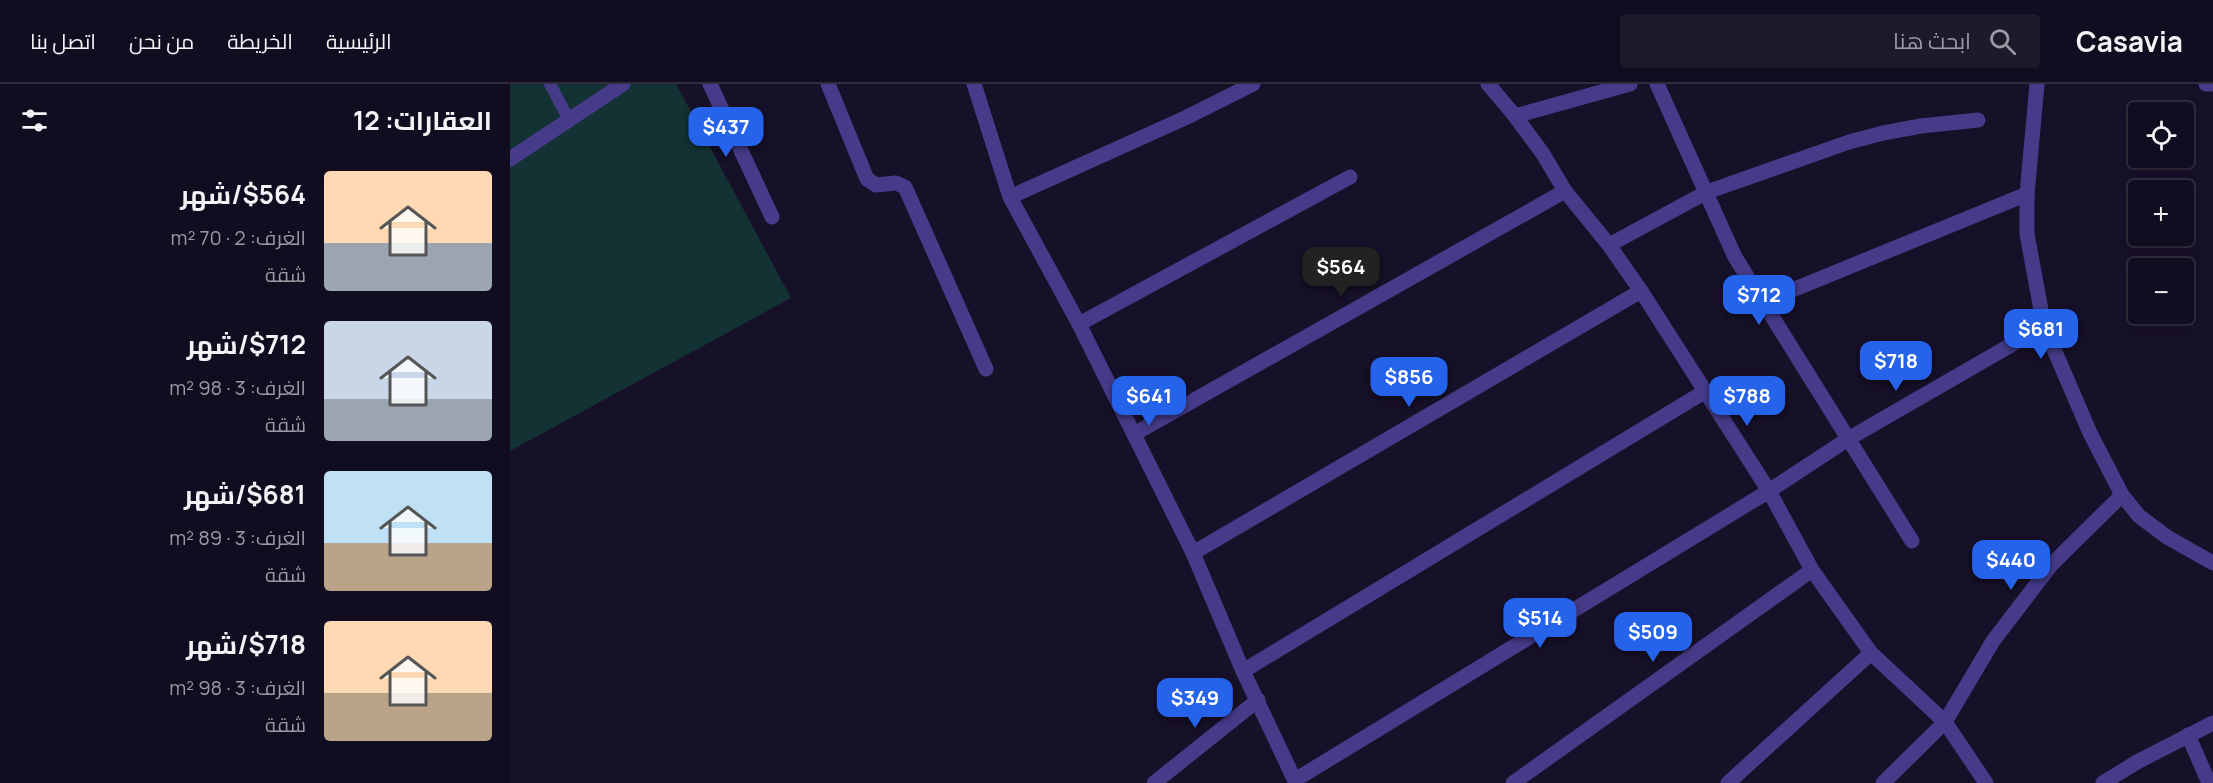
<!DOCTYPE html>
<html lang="ar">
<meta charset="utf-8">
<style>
body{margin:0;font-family:Manrope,Cairo,sans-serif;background:#1e1a2c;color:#f1f3f6;direction:rtl;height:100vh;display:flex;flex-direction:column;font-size:22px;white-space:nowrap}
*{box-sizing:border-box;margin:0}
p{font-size:20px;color:#9c9ba4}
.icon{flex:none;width:33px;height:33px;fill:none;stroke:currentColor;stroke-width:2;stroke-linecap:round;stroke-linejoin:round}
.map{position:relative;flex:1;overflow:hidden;direction:ltr}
.panel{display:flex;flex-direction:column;background:#110c1f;width:510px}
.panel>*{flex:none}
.tools{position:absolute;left:1618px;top:18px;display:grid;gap:12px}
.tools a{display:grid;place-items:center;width:66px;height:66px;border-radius:6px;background:#110c1f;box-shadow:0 3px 9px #0003,0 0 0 2px #302c3d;font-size:30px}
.price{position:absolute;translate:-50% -51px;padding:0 14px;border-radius:12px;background:#2563eb;color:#fff;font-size:20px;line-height:39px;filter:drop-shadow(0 2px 3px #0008)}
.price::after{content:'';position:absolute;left:50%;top:36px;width:18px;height:14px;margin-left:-9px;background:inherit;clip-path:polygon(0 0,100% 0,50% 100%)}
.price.on{background:#222;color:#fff}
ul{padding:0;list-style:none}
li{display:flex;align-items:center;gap:18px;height:150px;padding:0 18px}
li span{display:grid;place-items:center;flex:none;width:168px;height:120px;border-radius:6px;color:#555}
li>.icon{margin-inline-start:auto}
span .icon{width:72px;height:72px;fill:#fffc;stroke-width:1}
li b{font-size:26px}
h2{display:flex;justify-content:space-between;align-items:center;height:72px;padding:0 18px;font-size:26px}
header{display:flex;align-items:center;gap:36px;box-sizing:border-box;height:84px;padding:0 30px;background:#110c1f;border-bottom:2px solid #302c3d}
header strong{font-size:28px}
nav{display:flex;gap:33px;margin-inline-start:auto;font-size:21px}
.search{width:420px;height:54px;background:#1e1a2c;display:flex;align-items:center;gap:15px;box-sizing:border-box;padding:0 21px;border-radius:6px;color:#9c9ba4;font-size:22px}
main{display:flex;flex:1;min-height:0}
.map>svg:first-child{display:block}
.green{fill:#133234}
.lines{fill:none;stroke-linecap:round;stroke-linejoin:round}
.lane{stroke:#453b89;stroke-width:12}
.street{stroke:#453b89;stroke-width:15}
</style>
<header>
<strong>Casavia</strong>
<div class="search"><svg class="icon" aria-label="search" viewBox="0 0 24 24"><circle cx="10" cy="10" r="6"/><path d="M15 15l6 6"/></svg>ابحث هنا</div>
<nav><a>الرئيسية</a><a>الخريطة</a><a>من نحن</a><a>اتصل بنا</a></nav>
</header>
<main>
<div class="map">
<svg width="1703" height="699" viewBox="0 0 1703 699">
<rect width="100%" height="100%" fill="#171029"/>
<path class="green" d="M0 0H166L281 214 0 367Z"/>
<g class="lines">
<path class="lane" d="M40 0 59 36"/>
<g class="street">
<path d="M200 0 262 133"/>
<path d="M318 0 357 95 366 101 386 99 395 103 476 285"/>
<path d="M464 0 500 113 569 240 683 469 733 587 786 699"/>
<path d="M978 0 1005 32 1033 70 1055 107 1099 161 1131 207 1259 407 1302 486 1361 569 1435 638 1476 699"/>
<path d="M1147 0 1225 173 1402 457"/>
<path d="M1527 0 1517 110V150L1534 242 1580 349 1612 411 1629 432 1657 453 1703 479"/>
<path d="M1696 0H1703"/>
<path d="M1005 32 1120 0"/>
<path d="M0 75 113 0"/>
<path d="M500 113 675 34 743 0"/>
<path d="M1099 161 1197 108 1339 58 1373 49 1411 42 1468 36"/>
<path d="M1253 218 1517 110"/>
<path d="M569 240 840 93"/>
<path d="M624 350 1055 107"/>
<path d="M683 469 1131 207"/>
<path d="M733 587 1194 308"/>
<path d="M1678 651 1699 699"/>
<path d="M785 696 1259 407 1338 355 1534 242"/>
<path d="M644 699 748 616"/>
<path d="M1003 699 1302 486"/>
<path d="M1218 699 1361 569"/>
<path d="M1373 699 1435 638 1483 557 1541 481 1612 411"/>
<path d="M1593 699 1627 678 1703 639"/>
</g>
</g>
</svg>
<div class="tools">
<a><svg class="icon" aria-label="locate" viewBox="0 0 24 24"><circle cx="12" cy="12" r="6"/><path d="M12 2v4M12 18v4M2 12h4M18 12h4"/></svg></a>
<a>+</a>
<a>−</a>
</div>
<b class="price" style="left:216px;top:74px">$437</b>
<b class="price on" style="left:831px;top:214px">$564</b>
<b class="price" style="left:1249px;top:242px">$712</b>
<b class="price" style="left:1531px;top:276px">$681</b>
<b class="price" style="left:1386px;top:308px">$718</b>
<b class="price" style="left:899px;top:324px">$856</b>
<b class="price" style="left:639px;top:343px">$641</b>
<b class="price" style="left:1237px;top:343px">$788</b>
<b class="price" style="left:1501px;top:507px">$440</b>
<b class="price" style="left:1030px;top:565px">$514</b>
<b class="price" style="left:1143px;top:579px">$509</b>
<b class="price" style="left:685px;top:645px">$349</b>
</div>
<section class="panel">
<h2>العقارات: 12<svg class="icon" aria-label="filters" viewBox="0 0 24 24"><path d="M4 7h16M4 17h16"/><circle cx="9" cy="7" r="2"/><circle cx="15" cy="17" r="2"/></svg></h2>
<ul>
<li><span style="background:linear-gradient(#ffd9b3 60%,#9aa5b1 0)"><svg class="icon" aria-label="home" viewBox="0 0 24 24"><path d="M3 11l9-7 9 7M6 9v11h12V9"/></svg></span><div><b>$564/شهر</b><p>الغرف: 2 · 70 m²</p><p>شقة</p></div></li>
<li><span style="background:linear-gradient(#c9d6e8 65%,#9aa5b1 0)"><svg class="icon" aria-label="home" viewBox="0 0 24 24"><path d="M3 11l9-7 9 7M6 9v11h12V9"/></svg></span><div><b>$712/شهر</b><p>الغرف: 3 · 98 m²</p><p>شقة</p></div></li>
<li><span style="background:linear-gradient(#bfe0f5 60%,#b9a48a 0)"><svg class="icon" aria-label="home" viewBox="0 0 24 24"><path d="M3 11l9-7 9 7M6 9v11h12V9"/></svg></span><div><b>$681/شهر</b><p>الغرف: 3 · 89 m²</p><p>شقة</p></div></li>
<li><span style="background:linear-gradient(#ffd9b3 60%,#b9a48a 0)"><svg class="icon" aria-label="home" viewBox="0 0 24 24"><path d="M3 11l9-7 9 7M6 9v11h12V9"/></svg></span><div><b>$718/شهر</b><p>الغرف: 3 · 98 m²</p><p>شقة</p></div></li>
</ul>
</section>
</main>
